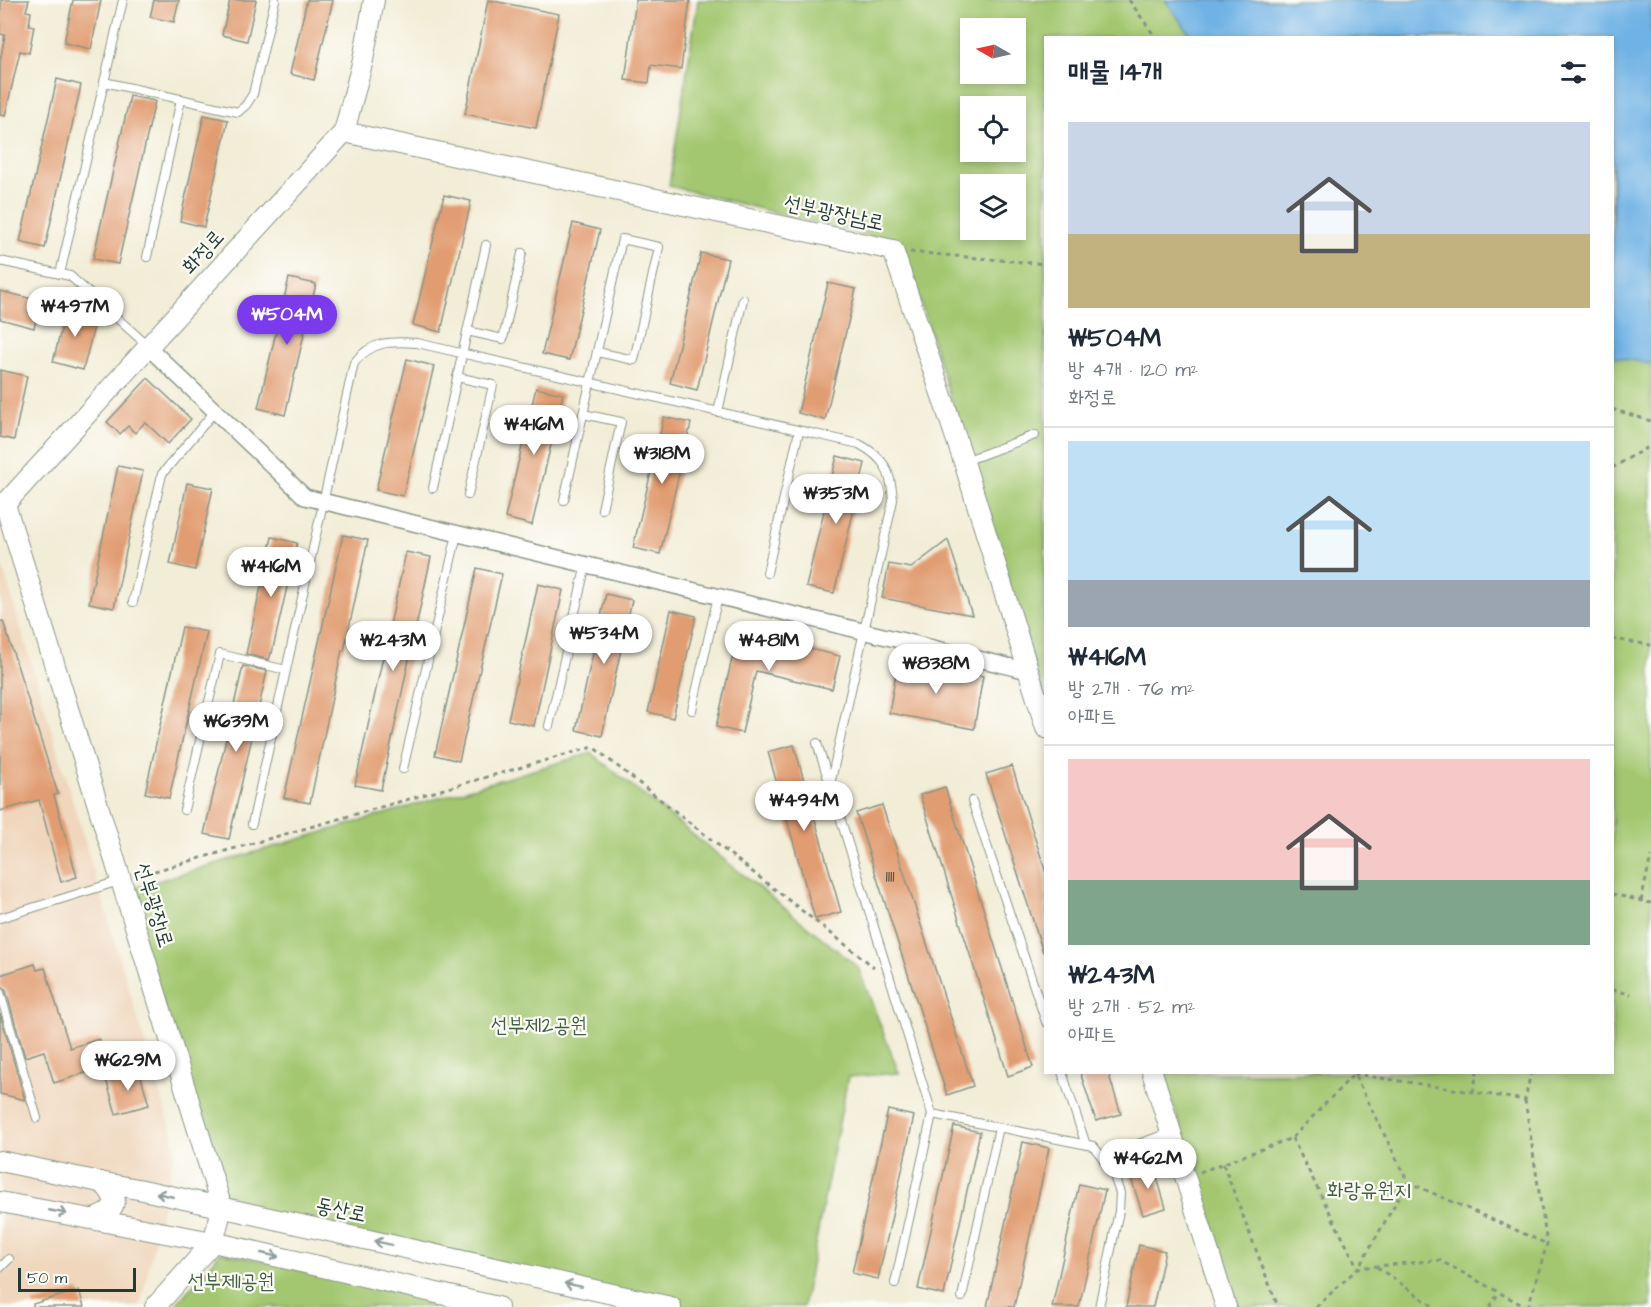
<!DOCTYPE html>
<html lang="ko">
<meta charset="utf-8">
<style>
body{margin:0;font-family:"Architects Daughter","Poor Story",sans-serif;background:#f6f6f7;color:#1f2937;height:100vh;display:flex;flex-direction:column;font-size:22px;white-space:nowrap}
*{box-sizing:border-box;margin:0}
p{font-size:20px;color:#747a83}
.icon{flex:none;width:33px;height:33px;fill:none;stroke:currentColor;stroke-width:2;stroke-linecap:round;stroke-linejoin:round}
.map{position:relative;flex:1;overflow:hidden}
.side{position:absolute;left:1044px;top:36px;width:570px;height:1038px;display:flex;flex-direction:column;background:#fff;border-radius:0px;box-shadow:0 3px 9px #0003}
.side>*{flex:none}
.needle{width:39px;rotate:279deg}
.tools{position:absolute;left:960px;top:18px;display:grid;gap:12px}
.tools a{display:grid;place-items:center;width:66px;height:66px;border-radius:0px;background:#fff;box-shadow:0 3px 9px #0003;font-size:30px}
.scale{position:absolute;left:18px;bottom:15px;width:118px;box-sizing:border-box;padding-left:6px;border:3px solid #1f3d34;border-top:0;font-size:16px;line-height:21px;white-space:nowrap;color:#1f3d34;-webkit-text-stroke:4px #fdfcf7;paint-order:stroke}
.price{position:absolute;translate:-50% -51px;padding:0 14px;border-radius:21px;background:#fff;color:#222;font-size:20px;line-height:39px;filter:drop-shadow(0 2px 3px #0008)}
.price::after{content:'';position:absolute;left:50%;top:36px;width:18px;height:14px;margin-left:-9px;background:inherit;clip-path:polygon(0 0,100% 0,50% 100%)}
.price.selected{background:#7c3aed;color:#fff}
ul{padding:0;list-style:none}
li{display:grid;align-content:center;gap:12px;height:318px;padding:0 24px}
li+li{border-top:2px solid #e0e1e3}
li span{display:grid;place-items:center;height:186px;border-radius:0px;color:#555}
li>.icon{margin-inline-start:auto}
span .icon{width:108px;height:108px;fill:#fffc;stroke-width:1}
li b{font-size:26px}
h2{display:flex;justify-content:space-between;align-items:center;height:72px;padding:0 24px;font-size:26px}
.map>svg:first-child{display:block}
.built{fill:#efd6bc}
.green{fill:#a3c770;stroke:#618252;stroke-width:1.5;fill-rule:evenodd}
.water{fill:#70b2e5;stroke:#48788c;stroke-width:1.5}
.building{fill:#e19c71}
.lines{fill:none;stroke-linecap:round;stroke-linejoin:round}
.service-casing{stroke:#889586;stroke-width:10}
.minor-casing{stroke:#889586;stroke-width:18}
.tertiary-casing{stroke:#889586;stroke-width:22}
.path{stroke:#889586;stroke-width:3;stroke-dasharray:4.5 4.5;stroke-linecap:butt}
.service{stroke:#fff;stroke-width:8}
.minor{stroke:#fff;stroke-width:15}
.tertiary{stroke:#fff;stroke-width:20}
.oneway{stroke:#8f9e9a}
.labels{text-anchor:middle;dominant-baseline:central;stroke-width:4.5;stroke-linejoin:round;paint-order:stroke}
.number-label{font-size:18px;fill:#505543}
.street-label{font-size:21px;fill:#1f3d34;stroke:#fdfcf7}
.park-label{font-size:21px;fill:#406043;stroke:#fdfcf7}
</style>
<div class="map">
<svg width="1651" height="1307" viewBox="0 0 1651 1307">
<rect width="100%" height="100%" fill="#fdfcf7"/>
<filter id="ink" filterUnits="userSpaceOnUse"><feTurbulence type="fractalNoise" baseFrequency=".0167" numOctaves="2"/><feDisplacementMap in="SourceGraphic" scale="12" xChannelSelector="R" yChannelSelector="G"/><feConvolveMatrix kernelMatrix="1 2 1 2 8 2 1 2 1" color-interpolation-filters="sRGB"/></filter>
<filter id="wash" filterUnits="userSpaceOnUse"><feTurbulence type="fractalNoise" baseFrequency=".008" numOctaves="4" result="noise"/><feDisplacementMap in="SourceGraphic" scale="24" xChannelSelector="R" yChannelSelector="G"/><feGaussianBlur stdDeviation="1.35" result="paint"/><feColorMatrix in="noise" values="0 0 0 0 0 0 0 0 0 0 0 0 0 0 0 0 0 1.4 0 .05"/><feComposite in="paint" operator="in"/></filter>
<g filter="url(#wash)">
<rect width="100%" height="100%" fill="#f2edd7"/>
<path class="built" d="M0 558 176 1146 140 1307H0Z"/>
<g class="green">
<path d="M698 0H1651V1307H1239L1163 1073 1612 1072V38H1046L1045 699 902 244 669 186ZM970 28H1016V74H970ZM970 106H1016V152H970ZM970 184H1016V230H970Z"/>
<path d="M591 753 858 967 899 1073 848 1077 803 1307H686L227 1206 127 890Z"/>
<path d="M221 1252 469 1307H174Z"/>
</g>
<path class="water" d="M1165 0H1651V364L1613 357 1612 38 1192 37Z"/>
<g id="blocks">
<g class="building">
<path d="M1 0H29L26 11 31 12 29 25 34 26 29 53 20 51 5 116 0 115V61L5 35 0 34Z"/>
<path d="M73 0H101L91 49 64 43Z"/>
<path d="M154 0H179L174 22 150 17Z"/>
<path d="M230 0H256L247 41 222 35Z"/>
<path d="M307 0H333L314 80 290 74Z"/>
<path d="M488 0 559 14 536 128 465 114Z"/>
<path d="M636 0H690L681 69 651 65 649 83 625 80Z"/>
<path d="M57 79 81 85 45 248 20 242Z"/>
<path d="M130 96 155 101 118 264 93 259Z"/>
<path d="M204 115 228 120 204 227 180 221Z"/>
<path d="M444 195 471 201 441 332 413 325Z"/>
<path d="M573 223 600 230 569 360 542 354Z"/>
<path d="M701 253 728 259 697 390 670 383Z"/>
<path d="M289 278 316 284 285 415 258 408Z"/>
<path d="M828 283 856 289 825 420 798 413Z"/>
<path d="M0 291 41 301 34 328 0 319Z"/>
<path d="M68 302 81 306 95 323 83 370 53 362Z"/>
<path d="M407 359 434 366 403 496 376 490Z"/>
<path d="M0 370 27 376 14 440 0 437Z"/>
<path d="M148 378 191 419 168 444 145 422 135 433 128 426 120 434 107 422Z"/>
<path d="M536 388 563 394 532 525 505 518Z"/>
<path d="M664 417 691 423 660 554 633 548Z"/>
<path d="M837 456 865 463 834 593 806 587Z"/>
<path d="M118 466 143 471 114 608 89 603Z"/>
<path d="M187 483 213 488 195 570 170 564Z"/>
<path d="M343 535 368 540 344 651 342 650 310 803 284 798Z"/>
<path d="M272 537 297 543 272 653H271L269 660 246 654Z"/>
<path d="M948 540 972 615 882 598 889 564 911 568Z"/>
<path d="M406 552 431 557 381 790 355 785Z"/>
<path d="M477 568 502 574 459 761 435 755Z"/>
<path d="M538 584 563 590 534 726 508 720Z"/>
<path d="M606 594 632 600 602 736 576 730Z"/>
<path d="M671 610 696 616 673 718 648 712Z"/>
<path d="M0 621H3L58 794 54 795 77 877 61 882 39 800 0 811Z"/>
<path d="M740 625 765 631 763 638 840 656 832 689 756 671 742 733 716 727Z"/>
<path d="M182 627 207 632 169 798 145 793Z"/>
<path d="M898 661 983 676 974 729 889 713Z"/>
<path d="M243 666 267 671 229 839 204 834Z"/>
<path d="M794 745 841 912 815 919 768 752Z"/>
<path d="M1012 766 1046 873V952H1043L986 774Z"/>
<path d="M945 787 1033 1067 1008 1076 920 795Z"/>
<path d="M882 805 973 1086 947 1095 856 813Z"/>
<path d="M35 964 37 970 45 968 70 1048 99 1039 107 1066 54 1083 44 1051 25 1057 6 991 4 988 0 987V975Z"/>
<path d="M0 1014 25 1100 0 1094Z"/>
<path d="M139 1070 149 1105 116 1114 106 1079Z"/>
<path d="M1080 1072H1108L1121 1114 1096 1121Z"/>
<path d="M888 1110 914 1116 878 1279 852 1273Z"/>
<path d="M954 1126 980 1132 944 1295 918 1289Z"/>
<path d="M1023 1142 1049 1148 1014 1307H987Z"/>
<path d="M1153 1164 1166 1208 1143 1215 1129 1172Z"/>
<path d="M1079 1184 1105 1190 1079 1307H1052Z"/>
<path d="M1139 1245 1165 1251 1153 1307H1126Z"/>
<path d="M79 1290 84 1307H33V1304Z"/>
</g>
</g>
</g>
<g filter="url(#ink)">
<use href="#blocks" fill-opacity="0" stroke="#889586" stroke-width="1.5"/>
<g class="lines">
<defs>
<g id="service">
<path d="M104 82 238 112 246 105 253 94 275 0"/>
<path d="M147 257 181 99"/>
<path d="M0 261 70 276 147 345"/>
<path d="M60 274 123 0"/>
<path d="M467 331 503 339 522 253"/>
<path d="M457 377 493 385 468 495"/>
<path d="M718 412 743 299"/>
<path d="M583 414 621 422 602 509"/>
<path d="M965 461 1035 435"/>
<path d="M433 488 486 245"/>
<path d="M564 500 622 239 659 247 634 360 597 352"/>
<path d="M767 573 799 431"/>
<path d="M133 602 162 474 215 411"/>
<path d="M692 710 718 596"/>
<path d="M549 726 586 564"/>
<path d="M817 743 932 1114 1093 1146 1102 1157 1169 1133"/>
<path d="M403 769 457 534"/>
<path d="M972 801 1046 1022"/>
<path d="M184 810 220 654 286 670"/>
<path d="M252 824 354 363C371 341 390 341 417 343L859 444C885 458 891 471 893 500L830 785"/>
<path d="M0 918 119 881"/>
<path d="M0 993 37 1118"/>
<path d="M1062 1072 1086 1145"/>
<path d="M0 1268 9 1259"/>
<path d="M895 1283 932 1114"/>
<path d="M962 1297 999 1127"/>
<path d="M1099 1307 1119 1211 1120 1193 1114 1176 1102 1157"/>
</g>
<path id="minor" d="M148 347 305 497 1028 671"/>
<g id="tertiary">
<path d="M344 132 893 250 964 462 1046 728"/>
<path d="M0 503 5 504 222 1208 213 1242 155 1307"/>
<path d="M5 504 344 132 363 60 374 0"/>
<path d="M1152 1072 1226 1307"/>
<path d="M0 1161 100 1182 143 1190 671 1307"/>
<path d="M0 1202 213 1242 498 1307"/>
<path d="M94 1219C104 1215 113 1211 115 1200L108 1188 100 1182"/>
</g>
</defs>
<use href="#service" class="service-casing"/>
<use href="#minor" class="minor-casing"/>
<use href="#tertiary" class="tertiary-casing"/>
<g class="path">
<path d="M1129 0 1156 38"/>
<path d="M910 252 1046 264"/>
<path d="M1612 409 1651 421"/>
<path d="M1612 468 1651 445"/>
<path d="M1612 639 1651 645"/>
<path d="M137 876 593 747 874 967"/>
<path d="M1612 894 1651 903"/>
<path d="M1641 901 1651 856"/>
<path d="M1612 990 1631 994"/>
<path d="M1354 1074 1525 1100 1531 1072"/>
<path d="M1473 1092 1477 1072"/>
<path d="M1525 1100 1547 1244 1528 1307"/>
<path d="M1292 1138 1358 1268 1439 1260 1526 1307"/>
<path d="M1223 1164 1278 1307"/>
<path d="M1200 1172 1292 1138 1354 1074"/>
<path d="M1408 1182 1547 1244"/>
<path d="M1377 1267 1434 1307"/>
<path d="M1316 1307 1358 1268 1408 1182 1354 1074"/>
<path d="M1490 1307 1499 1292"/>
</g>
<use href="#service" class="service"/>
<use href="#minor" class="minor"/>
<use href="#tertiary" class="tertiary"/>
</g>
<defs><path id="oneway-shaft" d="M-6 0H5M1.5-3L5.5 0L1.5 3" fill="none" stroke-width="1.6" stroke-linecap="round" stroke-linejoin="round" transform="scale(1.5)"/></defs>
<g class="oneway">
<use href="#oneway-shaft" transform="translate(165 1195) rotate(-167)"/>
<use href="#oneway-shaft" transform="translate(58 1212) rotate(11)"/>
<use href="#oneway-shaft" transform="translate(383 1243) rotate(-168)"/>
<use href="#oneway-shaft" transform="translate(270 1255) rotate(13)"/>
<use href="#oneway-shaft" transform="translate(573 1285) rotate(-168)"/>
</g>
</g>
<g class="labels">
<g class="number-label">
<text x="890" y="876">1111</text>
</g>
<g class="street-label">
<text transform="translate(834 213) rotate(12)">선부광장남로</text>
<text transform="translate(203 252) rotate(-48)">화정로</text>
<text transform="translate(154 905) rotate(73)">선부광장1로</text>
<text transform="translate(341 1210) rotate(12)">동산로</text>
</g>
<g class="park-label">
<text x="539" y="1025">선부제2공원</text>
<text x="1369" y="1190">화랑유원지</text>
<text x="231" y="1281">선부제1공원</text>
</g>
</g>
</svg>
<div class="tools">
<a><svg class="needle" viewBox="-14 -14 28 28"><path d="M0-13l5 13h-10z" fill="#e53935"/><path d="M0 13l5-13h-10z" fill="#747a83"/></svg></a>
<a><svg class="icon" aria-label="locate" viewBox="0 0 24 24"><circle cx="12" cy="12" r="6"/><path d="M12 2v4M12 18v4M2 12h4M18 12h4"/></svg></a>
<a><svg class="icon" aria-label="layers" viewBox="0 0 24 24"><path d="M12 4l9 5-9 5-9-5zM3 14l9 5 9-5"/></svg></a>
</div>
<div class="scale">50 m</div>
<b class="price" style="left:75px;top:338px">₩497M</b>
<b class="price selected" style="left:287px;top:346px">₩504M</b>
<b class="price" style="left:534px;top:456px">₩416M</b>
<b class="price" style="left:662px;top:485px">₩318M</b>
<b class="price" style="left:836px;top:525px">₩353M</b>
<b class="price" style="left:271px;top:598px">₩416M</b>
<b class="price" style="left:604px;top:665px">₩534M</b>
<b class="price" style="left:393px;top:672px">₩243M</b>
<b class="price" style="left:769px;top:672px">₩481M</b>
<b class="price" style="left:936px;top:695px">₩838M</b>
<b class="price" style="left:236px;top:753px">₩639M</b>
<b class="price" style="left:804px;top:832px">₩494M</b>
<b class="price" style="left:128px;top:1092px">₩629M</b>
<b class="price" style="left:1148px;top:1190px">₩462M</b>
<section class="side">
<h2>매물 14개<svg class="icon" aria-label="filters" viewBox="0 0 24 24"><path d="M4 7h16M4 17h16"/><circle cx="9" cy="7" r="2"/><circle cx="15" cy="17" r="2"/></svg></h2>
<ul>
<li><span style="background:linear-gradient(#c9d6e8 60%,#c2b280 0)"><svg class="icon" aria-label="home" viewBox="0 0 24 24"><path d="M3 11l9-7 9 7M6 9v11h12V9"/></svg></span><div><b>₩504M</b><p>방 4개 · 120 m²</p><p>화정로</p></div></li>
<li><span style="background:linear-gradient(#bfe0f5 75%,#9aa5b1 0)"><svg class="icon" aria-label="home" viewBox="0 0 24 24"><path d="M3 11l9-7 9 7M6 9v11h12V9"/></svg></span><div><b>₩416M</b><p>방 2개 · 76 m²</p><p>아파트</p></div></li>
<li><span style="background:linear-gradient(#f6c9c9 65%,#7fa58c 0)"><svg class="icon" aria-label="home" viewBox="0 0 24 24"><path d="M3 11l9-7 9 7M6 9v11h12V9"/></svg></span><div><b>₩243M</b><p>방 2개 · 52 m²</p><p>아파트</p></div></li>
</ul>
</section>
</div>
